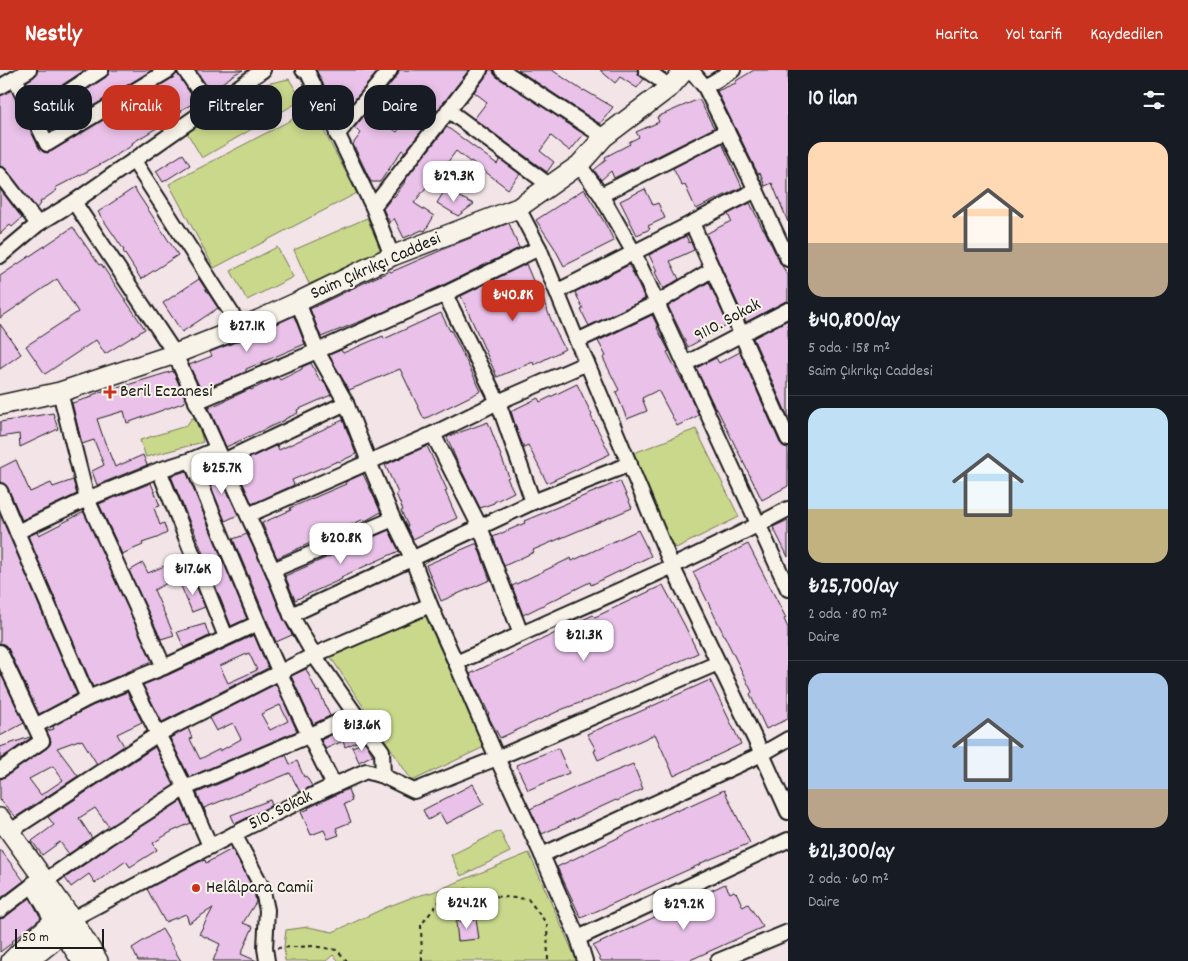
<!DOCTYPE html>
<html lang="tr">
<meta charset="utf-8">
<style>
body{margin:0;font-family:Dekko,sans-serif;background:#20242c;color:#f1f3f6;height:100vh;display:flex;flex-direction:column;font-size:19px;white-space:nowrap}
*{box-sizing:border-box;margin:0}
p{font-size:16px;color:#9ea1a6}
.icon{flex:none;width:28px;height:28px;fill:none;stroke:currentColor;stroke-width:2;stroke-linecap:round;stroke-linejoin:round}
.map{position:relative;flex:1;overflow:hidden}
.panel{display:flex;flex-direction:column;background:#171b24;width:400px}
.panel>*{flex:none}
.guide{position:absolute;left:15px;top:15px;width:475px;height:45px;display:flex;gap:10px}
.scale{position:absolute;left:15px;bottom:12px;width:89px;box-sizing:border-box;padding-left:5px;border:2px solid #1c1c1c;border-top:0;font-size:14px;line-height:18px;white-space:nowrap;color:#1c1c1c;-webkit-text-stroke:4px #f7f3e8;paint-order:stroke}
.price{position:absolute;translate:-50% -42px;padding:0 11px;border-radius:10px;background:#fff;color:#222;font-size:16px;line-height:32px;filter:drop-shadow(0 1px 2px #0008)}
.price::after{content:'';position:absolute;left:50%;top:30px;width:15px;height:11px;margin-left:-8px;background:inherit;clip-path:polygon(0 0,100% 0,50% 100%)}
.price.selected{background:#c8321e;color:#fff}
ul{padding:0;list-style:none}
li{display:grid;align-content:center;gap:10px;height:265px;padding:0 20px}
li+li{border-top:1px solid #363941}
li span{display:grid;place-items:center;height:155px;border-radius:15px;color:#555}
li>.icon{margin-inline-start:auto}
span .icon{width:90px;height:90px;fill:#fffc;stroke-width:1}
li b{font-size:21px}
h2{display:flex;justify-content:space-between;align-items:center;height:60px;padding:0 20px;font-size:21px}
.pill{padding:0 18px;border-radius:15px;background:#171b24;box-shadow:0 2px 8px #0003;font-size:18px;line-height:45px}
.pill.selected{background:#c8321e;color:#fff}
header{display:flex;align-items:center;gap:30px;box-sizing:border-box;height:70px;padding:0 25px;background:#c8321e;color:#fff}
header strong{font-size:24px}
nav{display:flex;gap:28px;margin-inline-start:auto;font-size:18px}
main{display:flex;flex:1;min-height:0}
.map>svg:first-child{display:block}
.green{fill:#cad88c;stroke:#737a54}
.building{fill:#e9c1e9;stroke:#1c1c1c;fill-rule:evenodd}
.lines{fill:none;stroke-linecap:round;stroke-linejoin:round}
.minor-casing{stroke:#1c1c1c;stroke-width:18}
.secondary-casing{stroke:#1c1c1c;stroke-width:22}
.path{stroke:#1c1c1c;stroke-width:2;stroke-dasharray:4 4;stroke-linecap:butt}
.minor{stroke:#f7f3e8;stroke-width:14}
.secondary{stroke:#f7f3e8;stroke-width:19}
.poi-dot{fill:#c8321e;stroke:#f7f3e8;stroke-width:2}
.labels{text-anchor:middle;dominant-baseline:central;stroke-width:4;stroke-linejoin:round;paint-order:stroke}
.street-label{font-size:18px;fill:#1c1c1c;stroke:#f7f3e8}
.poi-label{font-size:18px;fill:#1c1c1c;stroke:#f7f3e8;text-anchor:start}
</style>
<header>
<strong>Nestly</strong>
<nav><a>Harita</a><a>Yol tarifi</a><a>Kaydedilen</a></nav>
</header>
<main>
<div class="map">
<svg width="788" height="891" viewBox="0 0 788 891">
<rect width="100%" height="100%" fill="#f3e4e8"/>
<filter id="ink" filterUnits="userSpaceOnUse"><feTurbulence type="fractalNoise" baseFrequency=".02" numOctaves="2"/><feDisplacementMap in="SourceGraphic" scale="10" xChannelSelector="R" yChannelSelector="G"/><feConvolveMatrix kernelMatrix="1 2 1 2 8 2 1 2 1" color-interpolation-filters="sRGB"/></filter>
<g filter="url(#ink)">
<g class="green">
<path d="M289 9 302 30 202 88 186 61 266 14Z"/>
<path d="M312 39 357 123 214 198 169 114Z"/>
<path d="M367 148 382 182 309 214 294 180Z"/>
<path d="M277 177 293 207 247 230 231 201Z"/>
<path d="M192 348 198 351 203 372 146 387 140 370 186 356Z"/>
<path d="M696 359 739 447 676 478 668 469 634 383Z"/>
<path d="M428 545 484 677 412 711 330 586Z"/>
<path d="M500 761 510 782 461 806 451 785Z"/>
<path d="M529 783 577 891H339L333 885 326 891H285L284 877 286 860 308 857 333 862 387 837 413 827 433 822Z"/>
</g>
<g class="building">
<path d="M38 0H85L36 32 26 12 36 5Z"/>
<path d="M110 0H152L51 62 44 48 106 7 109 4Z"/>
<path d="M196 0H243L231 6V7L217 16 218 18 211 22Z"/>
<path d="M316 0H379L342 45 328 24Z"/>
<path d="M399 0H469L405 82 402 80 380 112H371L353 74 361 63 354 58 397 6ZM393 36 408 47 397 62 382 51Z"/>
<path d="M489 0H493L494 4 497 7 584 64 570 81 551 66 540 81 554 92 547 102 474 49 487 32 474 22 487 5Z"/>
<path d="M518 0H552L583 21 584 20 613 37 600 54Z"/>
<path d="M600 0H637L638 4 644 9 637 18 620 7 615 13Z"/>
<path d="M754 0H788V152L772 113 765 116 760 103 758 104 717 21 736 13V11Z"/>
<path d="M177 3 196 32 181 40 182 41 165 53 132 73 133 75 105 92 55 118 57 120 40 132 41 134 36 138 7 100 4 97 0 96V26L11 20 39 78 43 82 47 83 52 81 174 7Z"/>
<path d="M699 29 714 58 614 108 611 101 601 110 594 100 606 90 605 87 630 74 629 72 639 67 636 62 659 52 657 47Z"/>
<path d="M447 57 497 94 500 89 520 104 508 119 471 91 470 92 456 81 433 112 431 111 414 133 434 146 425 161 422 160 404 168 394 148 390 153 383 139 393 126 394 127 405 112 404 111Z"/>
<path d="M722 73 742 117 696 139 685 115 682 116 673 98Z"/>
<path d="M183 84 190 95 163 112 156 101Z"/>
<path d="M134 118 178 185 141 209 123 181 124 180 98 142Z"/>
<path d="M0 119 22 148 12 157 10 155 0 164Z"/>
<path d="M584 119 606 155 614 171 564 196 554 177 536 150Z"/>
<path d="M645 119 653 135 658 133 665 148 648 156 650 159 637 165 620 131Z"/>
<path d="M445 120 474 134 458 146 437 133Z"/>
<path d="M750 133 763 159H764L780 193 788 205V231L784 232 746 252 706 164 731 151 728 144Z"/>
<path d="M509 153 519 178 441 216 379 244 321 267 310 239 372 209 390 201 391 202 458 173Z"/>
<path d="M73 157 99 195 101 194 145 259 105 284 96 270 45 304 26 276 78 242 57 209 0 248V206Z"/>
<path d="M686 166 689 173 691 172 694 180 670 191 679 209 663 219 655 202 657 201 649 185Z"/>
<path d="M526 194 536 218 538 217 556 262 565 279 534 295 533 292 497 307 461 226Z"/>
<path d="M629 195 645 229 589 256 581 240 583 239 575 222Z"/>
<path d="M199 209 218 238 182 262 163 233Z"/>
<path d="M709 212 728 255 688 277 668 236Z"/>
<path d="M441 243 450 261 451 260 481 321 424 349 400 299 349 320 329 285 341 280 343 283 383 266 384 269Z"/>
<path d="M652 245 658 257 657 258 669 281 667 282 688 322 699 345 677 356 658 320 642 328 647 341 627 349 616 322 619 320 603 288 606 286 598 271Z"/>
<path d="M294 246 305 274 246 299V302L201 320 189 295 212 286 210 282 246 268Z"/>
<path d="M788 250V347L753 268Z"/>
<path d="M0 254 21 284 0 299Z"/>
<path d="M740 282 780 373 783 376 788 378V416L762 430 717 339 716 340 696 298 716 288 719 293Z"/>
<path d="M311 293 320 311 323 310 331 325 297 340 298 343 285 349V350L226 377 209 338 250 319 251 320 278 307 280 310 302 299V297Z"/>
<path d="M173 301 185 328H184L185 332 127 353 124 341 97 349 104 370 115 397 143 385 147 395 97 415 92 401 104 395 94 370 82 374 72 333 92 327V325L111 318V320Z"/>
<path d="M577 314 592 345 591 346 610 384 547 413 528 375 524 377 518 364 511 341 538 328 540 332Z"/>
<path d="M53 343 58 359 20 377 19 364 0 367V352Z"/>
<path d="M343 350 356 384 339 392 338 391 292 410 294 415 252 434 235 395 277 375 279 380Z"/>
<path d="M488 352 509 407 507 408 514 422 494 432V433L480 438 456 389 447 367Z"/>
<path d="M427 376 447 420 445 421 457 448 413 469 406 456H408L401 441 403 440 396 424 398 423 385 395Z"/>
<path d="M16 390 30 422 51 413 53 417 73 410 77 424 22 450 8 418 5 414 0 412V398Z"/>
<path d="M217 399 238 445 225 451 206 404Z"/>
<path d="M186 401 247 549 231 556 193 458H192L171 406Z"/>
<path d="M363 404 381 442 365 451 364 449 277 488 262 453 291 440 290 438 346 414 345 412Z"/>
<path d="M620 411 632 438 533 480 534 482 504 496 493 467 525 453 524 451Z"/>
<path d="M151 413 160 436 154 438 160 455 164 453 167 463 157 468 142 473 143 475 122 484 99 434Z"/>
<path d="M84 442 152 591 93 617 28 466 37 462 39 465Z"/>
<path d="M0 444 77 624 39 644 8 578 5 575 0 573Z"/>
<path d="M788 450V487L773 457Z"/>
<path d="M389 460 399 481 341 507 342 509 295 530 285 506Z"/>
<path d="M638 460 651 486 591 515 590 512 523 545 512 516 571 488 572 491Z"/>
<path d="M247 464 265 503 283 548 292 565 276 572 233 469Z"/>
<path d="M475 474H477L490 510 441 531 426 495Z"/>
<path d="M748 474 786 548 784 549 788 558V649L766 659 750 624 752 622 693 502Z"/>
<path d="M176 491 182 505 154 520 174 565 161 569 129 501 143 493 148 503Z"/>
<path d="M194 511 205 537 192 542 181 516Z"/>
<path d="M663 515 685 556 698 583 633 612 632 611 596 627 563 639 500 668 488 646V645L489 644 470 604 593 545 595 547Z"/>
<path d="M205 554 209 566 184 578 177 562Z"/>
<path d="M254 565 268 598 162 652 143 615 168 605ZM249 583 257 600 228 613 220 596Z"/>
<path d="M306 599 317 622 319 621 330 646 313 654 291 606Z"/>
<path d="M0 602 24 653 0 666Z"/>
<path d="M710 610 741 674 674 706 655 664 598 690 594 681 596 680 587 664 639 642Z"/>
<path d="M276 614 297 661 189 707 170 668 188 658 192 668 190 669 200 689 220 679V681L241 669 233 653 216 661 209 648ZM280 635 288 651 270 660 261 644Z"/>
<path d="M127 622 142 652 117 664 124 676 97 694 82 670 79 671V670L57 678 78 706 16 747 0 730V709L5 707 47 678 50 675 51 671 47 661 54 659 53 656 92 636ZM53 696 63 710 41 725 29 709Z"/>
<path d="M352 655 359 671 345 677 343 671 325 679 321 670Z"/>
<path d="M30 667 31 668 0 689V677Z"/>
<path d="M365 672 373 685 359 692 352 677Z"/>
<path d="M155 677 174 715 109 757 95 738 79 748 92 768 69 784 60 772 42 785 32 771 54 755 48 747Z"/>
<path d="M558 678 569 703 528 720 516 695Z"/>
<path d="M286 685 290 694 297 691 304 707 306 706 312 716 300 722 290 703 204 738 206 744 197 723Z"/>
<path d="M633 694 643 719 617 731 616 730 542 764 530 739 576 717Z"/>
<path d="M473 714 484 734 446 754 440 743 428 750 423 740Z"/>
<path d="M348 719 352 731 344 734 351 752 336 758 339 765 328 769 324 760 311 765 301 742 309 739 308 738Z"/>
<path d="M724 720 750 773 701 793V794L581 848 557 797 676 740 677 741Z"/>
<path d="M270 730 272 735 235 754 231 745Z"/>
<path d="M181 731 191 753 171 762 153 773 157 780 130 797 126 791 95 813 89 804 71 817 65 808 112 775Z"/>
<path d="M0 779 24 811 0 829Z"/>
<path d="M232 779 254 820 256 832 243 853 253 857 241 884 257 891H213L220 874 199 864 213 838 189 853 186 844 165 852 147 819 199 792 205 790 206 793Z"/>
<path d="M725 814 730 823 734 821 737 824 743 837 748 834 763 857 688 891H601L593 876Z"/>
<path d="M30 828 41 848 11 872 12 873 0 882V849L5 847Z"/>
<path d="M476 849 479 869 458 871 456 852Z"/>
<path d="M162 859 181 891H138L132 878Z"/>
</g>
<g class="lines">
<defs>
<g id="minor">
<path d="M185 0 210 37"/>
<path d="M303 0 307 1 373 137 392 186"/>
<path d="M502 0 604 67"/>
<path d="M646 0 670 17"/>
<path d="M691 0 705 17 756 120 788 189"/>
<path d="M15 8 47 74 169 0"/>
<path d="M0 17 29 0"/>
<path d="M705 17 733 0"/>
<path d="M448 40 549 115"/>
<path d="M33 45 101 0"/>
<path d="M337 65 390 0"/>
<path d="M134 91 241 258"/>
<path d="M579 95 601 125 634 183 788 519"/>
<path d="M0 105 38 154"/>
<path d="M601 125 727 61"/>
<path d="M74 132 175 284 223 391 273 500 291 545 314 585 355 644 382 681 383 706"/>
<path d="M373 137 480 0"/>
<path d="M518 138 539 178 577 271 587 293 672 496 762 684 788 742"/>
<path d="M692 153 756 120"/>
<path d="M0 186 38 154 74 132 263 0"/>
<path d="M558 221 692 153 788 369"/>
<path d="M445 224 498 332 533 432"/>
<path d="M298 232 317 281 346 333 369 392 393 449 412 488 430 535 456 593 497 688 542 785 578 868 585 891"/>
<path d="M577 271 657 233 713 199"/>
<path d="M685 294 788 240"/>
<path d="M60 322 87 429 164 597"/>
<path d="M196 332 317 281 445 224 539 178"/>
<path d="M433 364 480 457 521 564"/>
<path d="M191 390C236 500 279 610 334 715"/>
<path d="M223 391 346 333"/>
<path d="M159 400 226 567"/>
<path d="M0 421 17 462 88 628"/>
<path d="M248 445 433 364 498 332 587 293"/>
<path d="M17 462 87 429 159 400 191 390 217 379"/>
<path d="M273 500 393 449"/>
<path d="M291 545 480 457 533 432 630 394"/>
<path d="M0 582 42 671 0 700"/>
<path d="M456 593C567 543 681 496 788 439"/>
<path d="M131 610 185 718 210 776"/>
<path d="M35 656 88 628 164 597 258 553"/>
<path d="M9 762 158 664 314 585 430 535"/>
<path d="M234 764 262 817 267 840 265 878 267 891"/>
<path d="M542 785 762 684 788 669"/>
<path d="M45 811 107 768 185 718 308 666 355 644"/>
<path d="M0 840 34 814"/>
<path d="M72 849C169 798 266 745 366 701L383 706 414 721 497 688 718 593"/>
<path d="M578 868 788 770"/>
<path d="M718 891 788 862"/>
</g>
<g id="secondary">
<path d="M0 335 60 322 175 284 241 258 298 232 392 186 518 138 579 95 604 67 670 17 685 0"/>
<path d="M0 748 45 811 72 849 98 891"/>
<path d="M35 815 55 850 82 891"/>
<path d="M11 891 26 876 55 850H68"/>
<path d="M24 891C42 882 58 868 69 852"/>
</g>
</defs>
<use href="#minor" class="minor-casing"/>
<use href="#secondary" class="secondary-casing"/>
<g class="path">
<path d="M277 878 313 876 337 880 347 891"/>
<path d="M422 891 421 855 446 823 466 819 479 825 528 829 547 854 548 891"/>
</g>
<use href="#minor" class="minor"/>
<use href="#secondary" class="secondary"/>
</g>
</g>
<g class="poi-dot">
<path d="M107.5 314.5h5v5h5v5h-5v5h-5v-5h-5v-5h5z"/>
<circle cx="196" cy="818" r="5"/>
</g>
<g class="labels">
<g class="street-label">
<text transform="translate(376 197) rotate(-24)">Saim Çıkrıkçı Caddesi</text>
<text transform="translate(728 251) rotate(-28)">9110. Sokak</text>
<text transform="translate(281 741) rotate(-26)">510. Sokak</text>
</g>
<g class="poi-label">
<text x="120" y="322">Beril Eczanesi</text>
<text x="206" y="818">Helâlpara Camii</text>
</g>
</g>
</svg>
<div class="scale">50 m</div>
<b class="price" style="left:454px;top:133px">₺29.3K</b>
<b class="price selected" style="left:513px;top:252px">₺40.8K</b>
<b class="price" style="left:247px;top:283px">₺27.1K</b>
<b class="price" style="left:222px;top:425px">₺25.7K</b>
<b class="price" style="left:341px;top:495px">₺20.8K</b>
<b class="price" style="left:193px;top:526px">₺17.6K</b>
<b class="price" style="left:584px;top:592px">₺21.3K</b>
<b class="price" style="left:362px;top:682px">₺13.6K</b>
<b class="price" style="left:467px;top:860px">₺24.2K</b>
<b class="price" style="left:684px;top:861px">₺29.2K</b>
<div class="guide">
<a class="pill">Satılık</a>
<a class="pill selected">Kiralık</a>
<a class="pill">Filtreler</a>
<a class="pill">Yeni</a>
<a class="pill">Daire</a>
</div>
</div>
<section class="panel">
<h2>10 ilan<svg class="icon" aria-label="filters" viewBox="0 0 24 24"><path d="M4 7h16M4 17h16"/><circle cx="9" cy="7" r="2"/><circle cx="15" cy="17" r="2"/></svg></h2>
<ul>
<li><span style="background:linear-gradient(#ffd9b3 65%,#b9a48a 0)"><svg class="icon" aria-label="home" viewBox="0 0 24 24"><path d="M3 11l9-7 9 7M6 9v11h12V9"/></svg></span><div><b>₺40,800/ay</b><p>5 oda · 158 m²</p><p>Saim Çıkrıkçı Caddesi</p></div></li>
<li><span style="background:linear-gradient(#bfe0f5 65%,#c2b280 0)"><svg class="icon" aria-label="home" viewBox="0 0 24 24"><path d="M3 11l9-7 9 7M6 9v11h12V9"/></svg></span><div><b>₺25,700/ay</b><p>2 oda · 80 m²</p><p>Daire</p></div></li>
<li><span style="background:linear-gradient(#a9c7e8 75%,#b9a48a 0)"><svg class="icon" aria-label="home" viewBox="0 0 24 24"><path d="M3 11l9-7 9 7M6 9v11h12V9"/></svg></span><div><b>₺21,300/ay</b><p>2 oda · 60 m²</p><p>Daire</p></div></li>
</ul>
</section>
</main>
